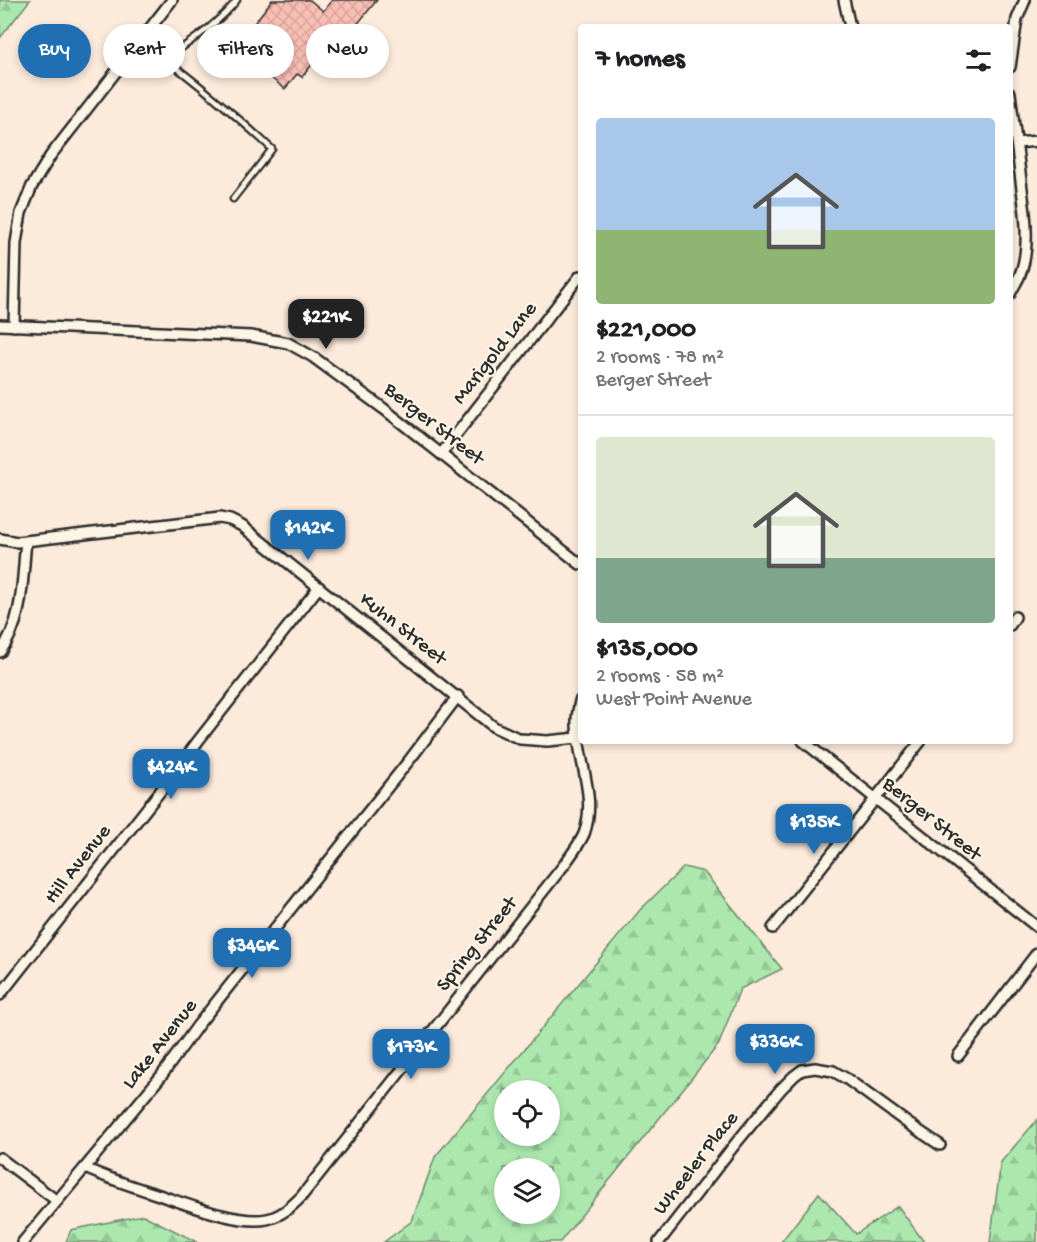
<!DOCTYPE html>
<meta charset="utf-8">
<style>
body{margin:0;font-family:"Gochi Hand",sans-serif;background:#f2f2f2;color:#202124;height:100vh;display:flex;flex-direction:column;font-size:22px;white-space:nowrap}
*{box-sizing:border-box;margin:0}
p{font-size:20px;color:#757577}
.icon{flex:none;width:33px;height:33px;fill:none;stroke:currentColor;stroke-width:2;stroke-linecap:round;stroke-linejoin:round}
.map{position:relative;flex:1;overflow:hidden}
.side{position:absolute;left:578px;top:24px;width:435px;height:720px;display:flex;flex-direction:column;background:#fff;border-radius:6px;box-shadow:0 3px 9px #0003}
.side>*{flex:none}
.banner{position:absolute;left:18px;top:24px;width:470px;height:54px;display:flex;gap:12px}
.buttons{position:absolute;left:494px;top:1080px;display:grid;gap:12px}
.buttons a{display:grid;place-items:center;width:66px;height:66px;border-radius:50%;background:#fff;box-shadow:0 3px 9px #0003;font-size:30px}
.price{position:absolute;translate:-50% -51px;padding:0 14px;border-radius:12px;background:#1f6fb2;color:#fff;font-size:20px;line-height:39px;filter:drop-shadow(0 2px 3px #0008)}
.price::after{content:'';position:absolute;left:50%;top:36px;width:18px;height:14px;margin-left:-9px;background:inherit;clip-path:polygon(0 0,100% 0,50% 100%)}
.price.on{background:#222;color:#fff}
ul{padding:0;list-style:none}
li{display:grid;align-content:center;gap:12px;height:318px;padding:0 18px}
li+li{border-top:2px solid #e0e0e0}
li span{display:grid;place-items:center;height:186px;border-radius:6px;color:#555}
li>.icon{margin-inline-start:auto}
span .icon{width:108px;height:108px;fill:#fffc;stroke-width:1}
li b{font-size:26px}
h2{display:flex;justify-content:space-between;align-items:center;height:72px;padding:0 18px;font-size:26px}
.chip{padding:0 21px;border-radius:27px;background:#fff;box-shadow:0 3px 9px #0003;font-size:21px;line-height:54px}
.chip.on{background:#1f6fb2;color:#fff}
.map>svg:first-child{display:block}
.forest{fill:url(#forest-firs);stroke:#6c8a6c;stroke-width:1.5;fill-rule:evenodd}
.building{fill:url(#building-cross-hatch);stroke:#2b2b2b;stroke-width:1.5}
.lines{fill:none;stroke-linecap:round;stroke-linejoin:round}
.lane-casing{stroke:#2b2b2b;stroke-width:9}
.street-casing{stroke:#2b2b2b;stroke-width:14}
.lane{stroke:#fcf5e5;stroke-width:4.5}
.street{stroke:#fcf5e5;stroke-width:9}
.labels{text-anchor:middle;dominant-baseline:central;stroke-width:4.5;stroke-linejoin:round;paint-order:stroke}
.street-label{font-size:21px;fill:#2b2b2b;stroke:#fcf5e5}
</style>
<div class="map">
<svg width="1037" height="1242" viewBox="0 0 1037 1242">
<defs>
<pattern id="forest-firs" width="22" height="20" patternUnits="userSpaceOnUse" patternTransform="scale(1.5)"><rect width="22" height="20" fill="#ace8ae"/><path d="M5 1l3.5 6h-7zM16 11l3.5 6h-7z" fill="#94c796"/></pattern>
<pattern id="building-cross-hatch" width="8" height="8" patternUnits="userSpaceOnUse" patternTransform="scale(1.5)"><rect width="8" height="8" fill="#fabfb4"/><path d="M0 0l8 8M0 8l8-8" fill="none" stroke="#d6a49b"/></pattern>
</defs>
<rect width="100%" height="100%" fill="#fceadb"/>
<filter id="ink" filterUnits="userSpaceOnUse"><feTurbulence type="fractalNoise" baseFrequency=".0167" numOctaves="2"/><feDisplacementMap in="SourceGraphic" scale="12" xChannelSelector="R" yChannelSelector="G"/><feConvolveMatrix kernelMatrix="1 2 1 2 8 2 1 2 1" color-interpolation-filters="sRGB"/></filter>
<g filter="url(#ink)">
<g class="forest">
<path d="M0 0H30L0 38Z"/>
<path d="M684 867 704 872 782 969 740 989 719 1044 560 1242H384L412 1221 435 1157 640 910ZM504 1090H549V1136H504ZM504 1168H549V1214H504Z"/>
<path d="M1037 1120V1242H990L1001 1162Z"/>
<path d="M819 1193 856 1234 898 1206 924 1242H781Z"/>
<path d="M143 1215 197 1242H66L71 1230Z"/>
</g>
<path class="building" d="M272 0H310L323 11 332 0H377L329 59 321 53 302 77 297 74 285 89 232 47 243 33 245 35Z"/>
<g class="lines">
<defs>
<g id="lane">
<path d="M140 41C186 73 230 110 272 149L233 199"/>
<path d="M166 59C191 41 218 24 237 0"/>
</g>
<g id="street">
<path d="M844 0 850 27"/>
<path d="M1010 67 1017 19 1025 0"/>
<path d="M1010 93 1025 213C1027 233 1028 257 1019 277 1016 283 1013 288 1010 294"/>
<path d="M1017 143 1037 141"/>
<path d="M0 325 251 336 288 343 313 357 384 409 580 564"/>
<path d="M14 326 16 243 21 213 32 186 51 155 172 0"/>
<path d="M441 454 580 276"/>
<path d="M0 539 17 542 220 518 230 520 242 526 494 727 520 739 547 741 578 738"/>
<path d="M1010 625 1015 617"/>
<path d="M0 652C24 621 22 578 26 541"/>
<path d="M803 741 1037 927"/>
<path d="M773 928 921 741"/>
<path d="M0 995 173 775 198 741 319 587"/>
<path d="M958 1056 1037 953"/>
<path d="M0 1158 57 1201"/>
<path d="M85 1168C109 1179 134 1187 159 1195 186 1204 239 1225 267 1219 281 1216 291 1207 301 1197L564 865C571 855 579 845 584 834 598 796 576 758 577 720 577 714 579 707 580 701"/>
<path d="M23 1242 162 1075 198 1025 411 758 458 696"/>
<path d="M659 1242 736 1143 781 1089 794 1076 802 1070 815 1068 833 1071 847 1079 906 1122 940 1145"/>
</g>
</defs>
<use href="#lane" class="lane-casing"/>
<use href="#street" class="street-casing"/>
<use href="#lane" class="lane"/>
<use href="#street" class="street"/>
</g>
</g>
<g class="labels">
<g class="street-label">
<text transform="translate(496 354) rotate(-52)">Marigold Lane</text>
<text transform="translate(433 425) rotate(38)">Berger Street</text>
<text transform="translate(402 630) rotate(38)">Kuhn Street</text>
<text transform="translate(931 820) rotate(39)">Berger Street</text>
<text transform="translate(79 865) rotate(-52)">Hill Avenue</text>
<text transform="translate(478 945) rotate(-51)">Spring Street</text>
<text transform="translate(161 1045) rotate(-52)">Lake Avenue</text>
<text transform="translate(697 1164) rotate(-52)">Wheeler Place</text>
</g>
</g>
</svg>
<div class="buttons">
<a><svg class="icon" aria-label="locate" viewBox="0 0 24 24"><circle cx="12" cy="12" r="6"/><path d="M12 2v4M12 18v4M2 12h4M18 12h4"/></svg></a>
<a><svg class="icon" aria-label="layers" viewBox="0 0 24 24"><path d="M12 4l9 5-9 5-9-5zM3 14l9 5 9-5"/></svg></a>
</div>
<b class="price on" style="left:326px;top:350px">$221K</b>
<b class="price" style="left:308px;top:561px">$142K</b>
<b class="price" style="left:171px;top:800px">$424K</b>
<b class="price" style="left:814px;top:855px">$135K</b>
<b class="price" style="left:252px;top:979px">$346K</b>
<b class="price" style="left:775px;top:1075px">$336K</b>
<b class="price" style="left:411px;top:1080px">$173K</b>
<div class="banner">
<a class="chip on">Buy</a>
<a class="chip">Rent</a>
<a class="chip">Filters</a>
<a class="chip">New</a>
</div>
<section class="side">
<h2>7 homes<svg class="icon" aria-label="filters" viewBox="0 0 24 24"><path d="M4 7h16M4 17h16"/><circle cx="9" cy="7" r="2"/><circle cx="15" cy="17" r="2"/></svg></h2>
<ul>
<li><span style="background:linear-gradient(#a9c7e8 60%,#8fb573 0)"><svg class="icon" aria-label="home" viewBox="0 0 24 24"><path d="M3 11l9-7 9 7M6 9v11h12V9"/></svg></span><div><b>$221,000</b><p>2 rooms · 78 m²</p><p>Berger Street</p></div></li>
<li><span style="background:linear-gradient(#dfe7d0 65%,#7fa58c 0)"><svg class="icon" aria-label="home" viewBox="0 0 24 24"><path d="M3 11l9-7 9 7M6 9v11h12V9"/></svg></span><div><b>$135,000</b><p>2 rooms · 58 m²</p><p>West Point Avenue</p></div></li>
</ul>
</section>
</div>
